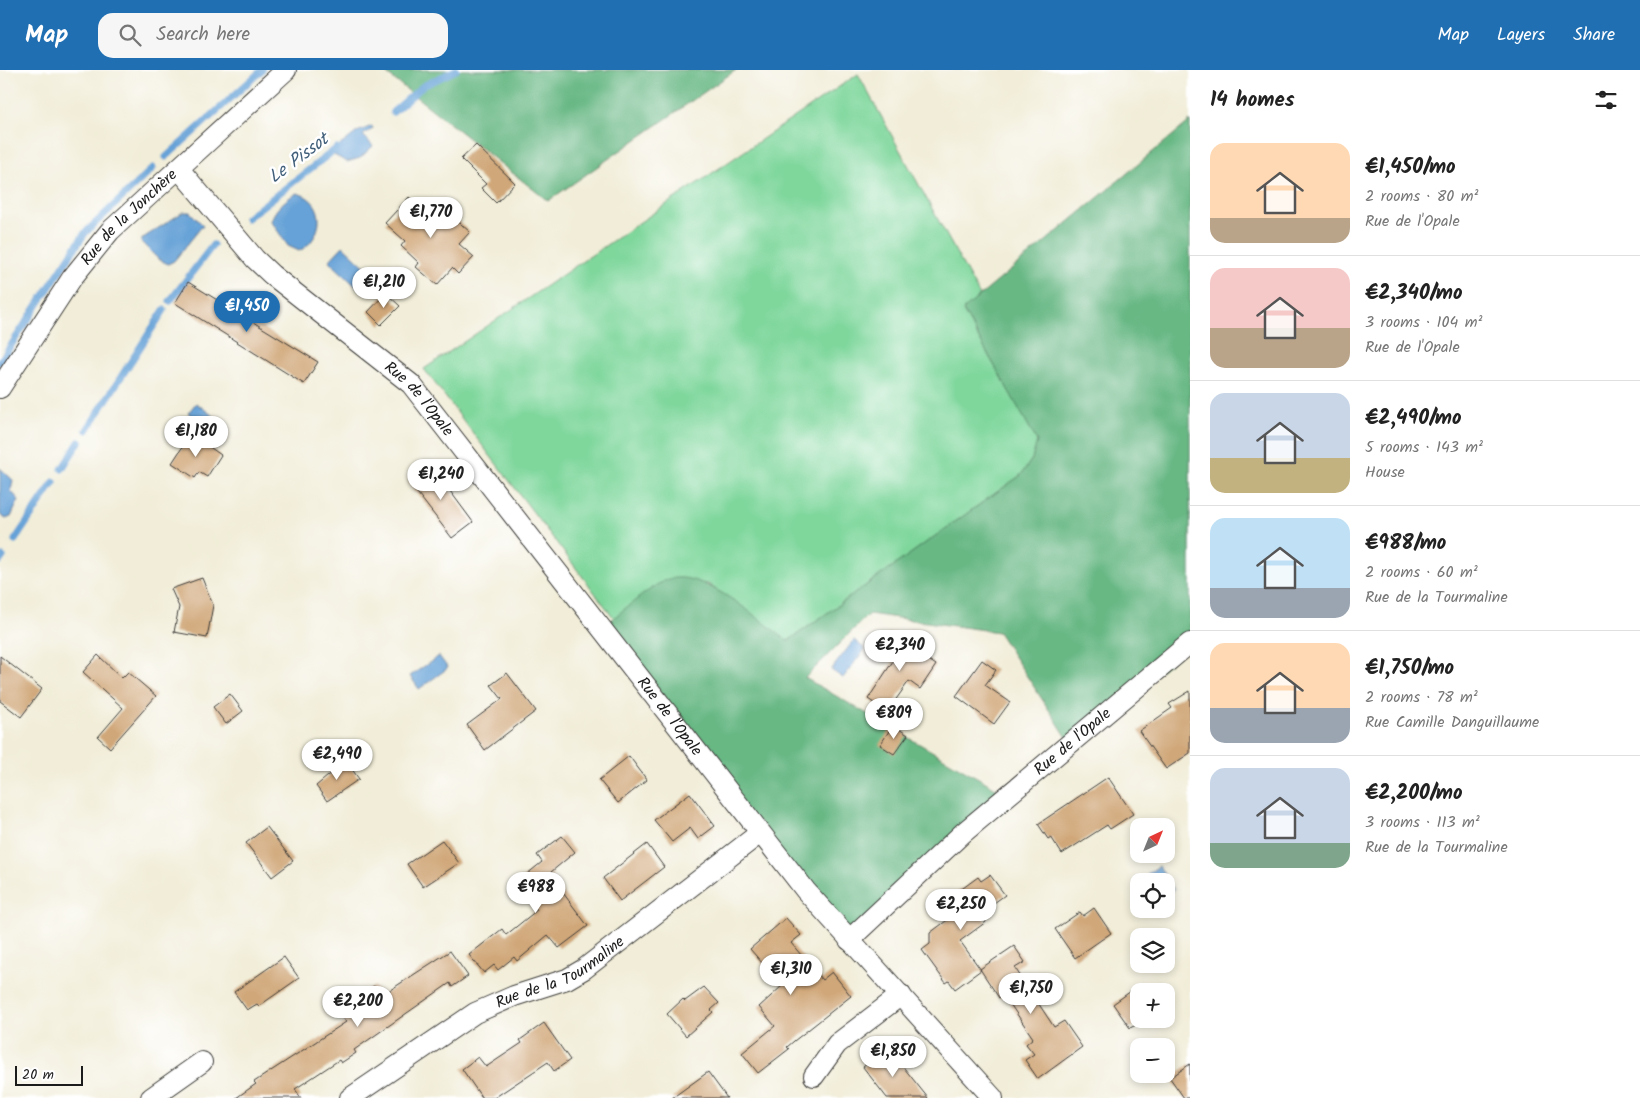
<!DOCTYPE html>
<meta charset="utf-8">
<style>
body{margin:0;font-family:Kalam,sans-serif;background:#f6f6f6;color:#222;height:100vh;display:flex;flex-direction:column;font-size:19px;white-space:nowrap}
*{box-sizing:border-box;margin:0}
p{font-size:16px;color:#767676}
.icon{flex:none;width:28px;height:28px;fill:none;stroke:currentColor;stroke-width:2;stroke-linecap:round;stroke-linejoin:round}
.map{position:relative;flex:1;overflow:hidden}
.sheet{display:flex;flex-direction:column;background:#fff;width:450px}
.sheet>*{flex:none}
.needle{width:32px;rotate:43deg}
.fabs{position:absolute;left:1130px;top:748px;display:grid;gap:10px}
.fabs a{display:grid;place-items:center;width:45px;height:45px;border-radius:10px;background:#fff;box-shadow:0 2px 8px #0003;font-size:25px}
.scale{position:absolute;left:15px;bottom:12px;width:68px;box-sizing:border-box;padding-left:5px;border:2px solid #1c1c1c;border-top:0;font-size:14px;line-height:18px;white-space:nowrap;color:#1c1c1c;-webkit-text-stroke:4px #fff;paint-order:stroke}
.price{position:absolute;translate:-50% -42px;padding:0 11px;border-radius:18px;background:#fff;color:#222;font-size:16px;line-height:32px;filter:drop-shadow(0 1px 2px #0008)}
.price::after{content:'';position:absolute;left:50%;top:30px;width:15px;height:11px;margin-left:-8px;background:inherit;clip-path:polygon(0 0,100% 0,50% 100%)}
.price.on{background:#1f6fb2;color:#fff}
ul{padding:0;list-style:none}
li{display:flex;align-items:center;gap:15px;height:125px;padding:0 20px}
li+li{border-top:1px solid #e0e0e0}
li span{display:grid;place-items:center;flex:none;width:140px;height:100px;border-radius:15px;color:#555}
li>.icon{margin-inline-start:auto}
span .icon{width:60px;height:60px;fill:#fffc;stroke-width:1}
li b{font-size:21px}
h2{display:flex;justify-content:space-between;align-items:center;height:60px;padding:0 20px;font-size:21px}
header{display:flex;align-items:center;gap:30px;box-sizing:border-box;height:70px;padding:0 25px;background:#1f6fb2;color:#fff}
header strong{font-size:24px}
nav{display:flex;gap:28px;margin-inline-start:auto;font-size:18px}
.search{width:350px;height:45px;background:#f6f6f6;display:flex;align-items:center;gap:12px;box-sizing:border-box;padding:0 18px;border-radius:15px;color:#767676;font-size:19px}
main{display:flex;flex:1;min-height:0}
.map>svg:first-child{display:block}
.green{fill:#7fd79c;stroke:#4e7a5c}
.forest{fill:#67b884;stroke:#426a50}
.water{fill:#66a2d7;stroke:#415f7a}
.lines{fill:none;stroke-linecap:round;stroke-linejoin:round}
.stream{stroke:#66a2d7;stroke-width:7}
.building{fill:#d0a779}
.street-casing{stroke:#3c3b38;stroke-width:22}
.street{stroke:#fff;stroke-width:20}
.labels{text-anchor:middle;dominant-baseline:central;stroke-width:5;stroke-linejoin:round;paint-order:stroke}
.street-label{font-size:16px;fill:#1c1c1c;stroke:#fff}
.water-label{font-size:18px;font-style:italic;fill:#415f7a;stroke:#fff}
</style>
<header>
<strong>Map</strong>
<div class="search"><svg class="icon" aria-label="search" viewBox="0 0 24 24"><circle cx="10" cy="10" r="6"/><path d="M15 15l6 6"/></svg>Search here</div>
<nav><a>Map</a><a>Layers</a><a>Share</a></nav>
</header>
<main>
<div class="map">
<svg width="1190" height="1028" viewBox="0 0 1190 1028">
<rect width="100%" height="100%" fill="#fff"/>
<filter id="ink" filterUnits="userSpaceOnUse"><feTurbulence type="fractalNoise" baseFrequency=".02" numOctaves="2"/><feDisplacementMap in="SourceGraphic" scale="10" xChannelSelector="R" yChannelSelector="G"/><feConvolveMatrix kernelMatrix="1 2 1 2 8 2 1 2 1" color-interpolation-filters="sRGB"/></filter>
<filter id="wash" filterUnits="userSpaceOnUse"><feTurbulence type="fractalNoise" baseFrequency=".0096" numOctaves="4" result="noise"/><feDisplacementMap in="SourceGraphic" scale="20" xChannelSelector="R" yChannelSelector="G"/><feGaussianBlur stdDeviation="1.12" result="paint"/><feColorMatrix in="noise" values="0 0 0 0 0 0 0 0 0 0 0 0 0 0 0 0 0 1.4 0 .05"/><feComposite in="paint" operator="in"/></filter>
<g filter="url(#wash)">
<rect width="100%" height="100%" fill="#f1edd8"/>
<path class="green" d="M858 4 980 226 963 241 1038 371 1032 389 1021 405 788 571 708 514 664 511 614 548 424 299Z"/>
<g class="forest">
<path d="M382 0H736L548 131Z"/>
<path d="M1190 51V577L1070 672 998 562 869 544 805 608 1008 725 849 870 602 557C618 545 647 519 664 511 699 494 760 551 788 571L1021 405 1032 389 1037 371 963 240Z"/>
</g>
<g class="water">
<path d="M372 56 373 59 363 65 373 76 360 88 347 92 330 83 357 62Z"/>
<path d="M297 123C328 131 324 169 299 181L288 176 271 151C274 139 287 128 297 123Z"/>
<path d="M183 142H190L203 155 174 191 168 194 158 189 141 172 143 168Z"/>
<path d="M343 176 374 205 360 220 329 191Z"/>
<path d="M196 333 224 354 217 364 188 343Z"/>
<path d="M0 398 13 410 11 421 19 430 11 447 6 449 0 445Z"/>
<path d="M854 570 865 579 843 608 831 600Z"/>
<path d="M439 586 448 598 419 619 410 606Z"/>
<path d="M1159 796 1174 820 1166 824V811H1152L1147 804Z"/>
</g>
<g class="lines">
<g class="stream">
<path d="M393 42 423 16 456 0"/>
<path d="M166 87 262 0"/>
<path d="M247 148 337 78"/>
<path d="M170 231 213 175"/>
<path d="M0 292 85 163 153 98"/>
<path d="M87 360 164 240"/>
<path d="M62 399 79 372"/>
<path d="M15 470 54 412"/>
<path d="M0 491 3 487"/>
</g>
</g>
<g id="blocks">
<g class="building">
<path d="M476 75 515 113 496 133 481 118 486 114 461 89Z"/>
<path d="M409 127 425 142 435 131 470 162 459 174 474 187 458 204 452 198 437 215 416 197 419 193 401 176 405 171 385 153Z"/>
<path d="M188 212 318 292 304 314 175 233Z"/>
<path d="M386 223 400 236 381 255 368 242Z"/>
<path d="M191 364 221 385 207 407 199 402 195 408 172 393Z"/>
<path d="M430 394 473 452 452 468 408 411Z"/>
<path d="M202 508 213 535 207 568 174 562 179 537 171 519Z"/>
<path d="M889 563 936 595 920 619 909 611 887 642 868 629 893 591 877 580Z"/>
<path d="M98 585 122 608 128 602 156 626 110 678 98 667 123 638 83 602Z"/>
<path d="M0 586 42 619 21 647 0 631Z"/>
<path d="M982 590 996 600 985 615 1010 632 994 654 956 626Z"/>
<path d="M507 603 536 641 485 680 467 655 502 629 491 615Z"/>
<path d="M1190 621V683L1166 699 1139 661 1172 638 1169 634Z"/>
<path d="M230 624 243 641 226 654 213 637Z"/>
<path d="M893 655 908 665 894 684 880 675Z"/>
<path d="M629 686 647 710 618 733 599 710Z"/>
<path d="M346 691 359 709 327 731 316 716Z"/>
<path d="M1108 707 1133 744 1110 759 1107 755 1062 784 1051 767 1048 769 1038 754Z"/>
<path d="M690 723 715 756 698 769 690 758 672 772 654 750Z"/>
<path d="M267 757 293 791 272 807 246 773Z"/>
<path d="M562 766 575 782 551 802 553 805 551 807 588 856 559 878 548 865 517 891 514 887 498 900 494 895 484 903 469 885 502 859 506 865 537 840 516 813 542 792 537 785Z"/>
<path d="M442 770 459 793 423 817 407 794Z"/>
<path d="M647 774 664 797 620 831 603 808Z"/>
<path d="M990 805 1005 825 980 843 986 852 960 871 981 900 955 919 949 911 946 913 922 880 930 874V863L954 845 944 832 978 807 981 811Z"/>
<path d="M1094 838 1111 863 1075 888 1055 859 1080 842 1083 846Z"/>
<path d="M786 848 801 865 791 873 822 910 832 902 851 926 794 971 787 977 789 979 758 1003 742 983 775 956 759 937 782 916 750 879Z"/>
<path d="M1014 876 1025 892 1015 898 1054 957 1064 951 1082 977 1038 1009 1025 990 1034 984 1026 974 1033 968 1004 925 999 928 980 899Z"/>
<path d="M450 881 468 906 452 917 450 913 354 980 356 983 341 993 339 990 295 1019 301 1028H236L256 1014 254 1012 346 952 338 940 374 916 381 926Z"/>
<path d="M284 887 299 908 259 936 257 934 247 940 234 922Z"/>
<path d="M1138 916 1141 921H1139V949H1148L1130 958 1113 934Z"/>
<path d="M704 917 719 933 711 940 713 942 686 966 667 944 683 929 685 931Z"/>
<path d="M544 953 570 990 554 1001 548 992 494 1028H482L462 999 478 987 486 997 522 973 520 970Z"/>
<path d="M884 980 897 996 900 993 928 1028H887L863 997Z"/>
<path d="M1190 994V1028H1184L1170 1008Z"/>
<path d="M708 1002 727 1028H672Z"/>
</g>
</g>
</g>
<g filter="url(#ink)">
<use href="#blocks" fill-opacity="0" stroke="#3c3b38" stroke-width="1"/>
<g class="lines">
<defs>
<g id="street">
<path id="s1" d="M179 99 255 189 272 205 411 314 806 821 993 1028"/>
<path id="s2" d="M0 318 72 208 110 161 286 0"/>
<path id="s3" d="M849 870 963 763 1190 573"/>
<path d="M814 1006 837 974 901 925"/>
<path d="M151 1028 202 992"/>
<path id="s4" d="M350 1028 475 943 514 926 567 909 584 899 760 763"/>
</g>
</defs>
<use href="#street" class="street-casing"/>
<use href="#street" class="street"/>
</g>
</g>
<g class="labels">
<g class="street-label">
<text stroke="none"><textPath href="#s2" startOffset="215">Rue de la Jonchère</textPath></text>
<text stroke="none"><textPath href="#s1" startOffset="334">Rue de l'Opale</textPath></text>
<text stroke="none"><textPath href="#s1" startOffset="739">Rue de l'Opale</textPath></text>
<text stroke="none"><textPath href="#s3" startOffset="299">Rue de l'Opale</textPath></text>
<text stroke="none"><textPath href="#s4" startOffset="246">Rue de la Tourmaline</textPath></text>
</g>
<g class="water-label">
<text transform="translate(299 89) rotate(-37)">Le Pissot</text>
</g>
</g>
</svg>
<div class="fabs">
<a><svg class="needle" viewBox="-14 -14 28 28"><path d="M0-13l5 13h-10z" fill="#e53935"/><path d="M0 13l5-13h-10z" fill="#767676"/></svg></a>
<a><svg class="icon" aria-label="locate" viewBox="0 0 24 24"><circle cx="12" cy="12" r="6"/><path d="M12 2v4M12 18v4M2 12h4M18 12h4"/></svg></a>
<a><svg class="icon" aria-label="layers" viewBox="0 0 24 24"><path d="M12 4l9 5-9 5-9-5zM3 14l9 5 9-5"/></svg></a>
<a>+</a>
<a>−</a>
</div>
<div class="scale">20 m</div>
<b class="price" style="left:431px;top:169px">€1,770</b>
<b class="price" style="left:384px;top:239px">€1,210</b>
<b class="price on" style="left:247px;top:263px">€1,450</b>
<b class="price" style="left:196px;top:388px">€1,180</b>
<b class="price" style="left:441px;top:431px">€1,240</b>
<b class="price" style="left:900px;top:602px">€2,340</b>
<b class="price" style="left:894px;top:670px">€809</b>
<b class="price" style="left:337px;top:711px">€2,490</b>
<b class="price" style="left:536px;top:844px">€988</b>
<b class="price" style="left:961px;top:861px">€2,250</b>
<b class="price" style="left:791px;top:926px">€1,310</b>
<b class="price" style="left:1031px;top:945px">€1,750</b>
<b class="price" style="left:358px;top:958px">€2,200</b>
<b class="price" style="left:893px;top:1008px">€1,850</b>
</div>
<section class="sheet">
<h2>14 homes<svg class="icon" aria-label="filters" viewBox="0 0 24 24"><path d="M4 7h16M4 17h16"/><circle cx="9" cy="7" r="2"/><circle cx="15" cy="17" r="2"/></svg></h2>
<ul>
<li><span style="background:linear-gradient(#ffd9b3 75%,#b9a48a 0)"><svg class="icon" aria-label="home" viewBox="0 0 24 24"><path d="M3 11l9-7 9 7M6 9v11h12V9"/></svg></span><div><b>€1,450/mo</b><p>2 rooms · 80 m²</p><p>Rue de l'Opale</p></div></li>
<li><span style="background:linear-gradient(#f6c9c9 60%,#b9a48a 0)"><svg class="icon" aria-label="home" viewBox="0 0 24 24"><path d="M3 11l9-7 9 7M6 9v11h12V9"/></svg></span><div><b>€2,340/mo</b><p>3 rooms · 104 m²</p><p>Rue de l'Opale</p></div></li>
<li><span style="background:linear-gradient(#c9d6e8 65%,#c2b280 0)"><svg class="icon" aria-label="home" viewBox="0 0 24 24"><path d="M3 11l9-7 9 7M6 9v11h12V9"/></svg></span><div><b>€2,490/mo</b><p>5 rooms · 143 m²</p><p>House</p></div></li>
<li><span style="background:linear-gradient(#bfe0f5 70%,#9aa5b1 0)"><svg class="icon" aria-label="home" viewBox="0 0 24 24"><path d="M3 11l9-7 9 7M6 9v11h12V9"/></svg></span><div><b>€988/mo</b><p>2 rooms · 60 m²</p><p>Rue de la Tourmaline</p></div></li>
<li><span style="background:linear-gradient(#ffd9b3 65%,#9aa5b1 0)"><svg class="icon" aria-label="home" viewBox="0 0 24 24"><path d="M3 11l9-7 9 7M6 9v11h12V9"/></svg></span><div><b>€1,750/mo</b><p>2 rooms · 78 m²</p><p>Rue Camille Danguillaume</p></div></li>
<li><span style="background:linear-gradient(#c9d6e8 75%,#7fa58c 0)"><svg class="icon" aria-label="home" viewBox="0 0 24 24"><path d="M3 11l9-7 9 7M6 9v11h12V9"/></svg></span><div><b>€2,200/mo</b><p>3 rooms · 113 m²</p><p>Rue de la Tourmaline</p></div></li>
</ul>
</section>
</main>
